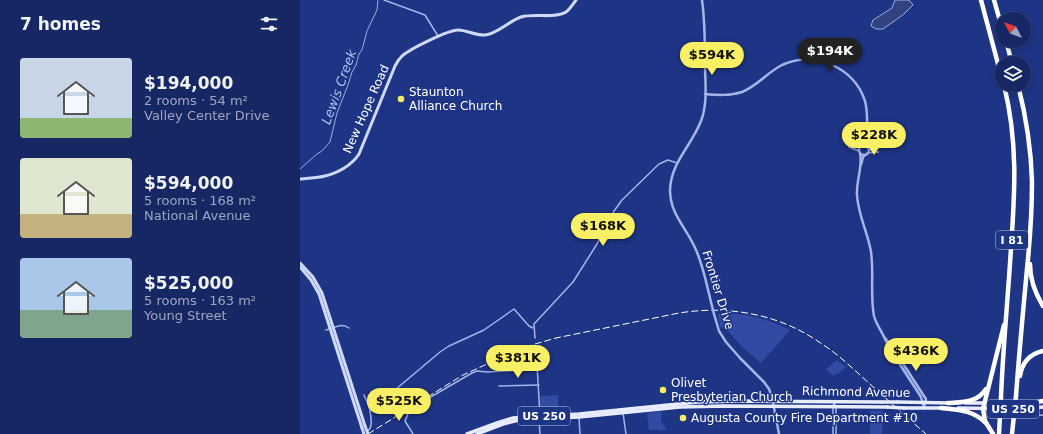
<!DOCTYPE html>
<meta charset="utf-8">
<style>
body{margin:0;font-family:"DejaVu Sans",sans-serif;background:#1f2f69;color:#f1f3f6;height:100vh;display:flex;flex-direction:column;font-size:15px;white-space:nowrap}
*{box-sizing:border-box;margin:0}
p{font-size:13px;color:#9ea5be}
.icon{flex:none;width:22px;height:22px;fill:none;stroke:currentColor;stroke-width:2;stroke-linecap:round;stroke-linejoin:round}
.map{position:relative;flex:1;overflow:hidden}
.sheet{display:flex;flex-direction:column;background:#162763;width:300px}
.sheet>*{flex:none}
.needle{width:26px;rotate:311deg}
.buttons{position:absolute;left:695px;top:12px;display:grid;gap:8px}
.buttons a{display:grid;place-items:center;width:36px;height:36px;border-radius:50%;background:#162763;box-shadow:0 2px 6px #0003,0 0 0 1px #354478;font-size:20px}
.price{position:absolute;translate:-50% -34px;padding:0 9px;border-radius:14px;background:#f9ef64;color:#111;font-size:13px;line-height:26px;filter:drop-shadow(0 1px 2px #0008)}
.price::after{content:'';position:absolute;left:50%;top:24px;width:12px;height:9px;margin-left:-6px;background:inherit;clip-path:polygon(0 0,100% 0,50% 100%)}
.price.current{background:#222;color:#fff}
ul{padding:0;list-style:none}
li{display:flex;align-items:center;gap:12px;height:100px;padding:0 20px}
li span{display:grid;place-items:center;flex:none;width:112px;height:80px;border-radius:4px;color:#555}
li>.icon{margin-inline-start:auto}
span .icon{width:48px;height:48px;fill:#fffc;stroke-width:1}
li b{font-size:17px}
h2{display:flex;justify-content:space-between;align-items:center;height:48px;padding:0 20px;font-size:17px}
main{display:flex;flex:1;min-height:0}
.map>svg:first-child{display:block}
.green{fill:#314ba2}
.water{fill:#33437f;stroke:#98adec}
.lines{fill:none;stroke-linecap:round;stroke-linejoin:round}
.stream{stroke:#98adec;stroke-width:1}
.minor{stroke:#a5b5ea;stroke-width:1.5}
.tertiary{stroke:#a5b5ea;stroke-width:2.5}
.secondary{stroke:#d0d9f8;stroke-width:3}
.primary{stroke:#e9ecfe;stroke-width:3.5}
.motorway{stroke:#fff;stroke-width:4.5}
.rail{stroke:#fff;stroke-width:1;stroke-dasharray:7 3;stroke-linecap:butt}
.tertiary-bridge{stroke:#a5b5ea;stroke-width:2.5}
.secondary-bridge{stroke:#d0d9f8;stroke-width:3}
.primary-bridge{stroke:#e9ecfe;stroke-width:3.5}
.motorway-bridge{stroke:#fff;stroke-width:4.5}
.poi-dot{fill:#f9ef64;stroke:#1e3484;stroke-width:1.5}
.labels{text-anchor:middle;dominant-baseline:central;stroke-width:3;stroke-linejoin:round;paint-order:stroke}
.shield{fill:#1e3484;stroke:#bcc2da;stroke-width:1}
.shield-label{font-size:11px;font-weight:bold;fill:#fff}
.poi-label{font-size:12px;fill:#fff;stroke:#1e3484;text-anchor:start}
.street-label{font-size:12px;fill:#fff;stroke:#1e3484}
.water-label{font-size:13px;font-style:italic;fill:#b1c0f1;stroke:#1e3484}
</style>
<main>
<section class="sheet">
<h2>7 homes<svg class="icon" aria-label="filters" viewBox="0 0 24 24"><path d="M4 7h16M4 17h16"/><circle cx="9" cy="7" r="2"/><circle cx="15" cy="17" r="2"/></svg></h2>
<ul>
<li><span style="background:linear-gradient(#c9d6e8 75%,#8fb573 0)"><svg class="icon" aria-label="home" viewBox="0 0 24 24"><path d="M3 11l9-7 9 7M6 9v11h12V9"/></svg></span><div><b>$194,000</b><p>2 rooms · 54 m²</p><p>Valley Center Drive</p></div></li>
<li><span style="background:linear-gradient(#dfe7d0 70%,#c2b280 0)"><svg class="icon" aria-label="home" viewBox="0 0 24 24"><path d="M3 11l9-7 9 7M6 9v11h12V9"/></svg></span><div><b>$594,000</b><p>5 rooms · 168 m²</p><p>National Avenue</p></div></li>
<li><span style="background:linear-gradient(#a9c7e8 65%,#7fa58c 0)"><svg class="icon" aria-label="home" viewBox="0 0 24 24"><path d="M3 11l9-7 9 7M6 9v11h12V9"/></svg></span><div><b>$525,000</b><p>5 rooms · 163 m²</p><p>Young Street</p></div></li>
</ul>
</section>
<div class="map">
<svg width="743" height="434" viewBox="0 0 743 434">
<rect width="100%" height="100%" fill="#1e3484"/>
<g class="green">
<path d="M417 314C423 314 430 313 436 314 455 315 473 322 490 330L461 363 441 346 428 331 429 330 426 327 421 328Z"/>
<path d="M537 360 546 367 538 374H535L533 376 526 369Z"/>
<path d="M258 395V414H241L240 396Z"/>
<path d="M361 411V422L367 430H349L347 413Z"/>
<path d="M570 411H583L582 434H570Z"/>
</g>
<path class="water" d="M595 0H609L613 5 604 14 583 29H576L571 26 573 20 592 8Z"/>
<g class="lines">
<path class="stream" d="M0 169 17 154 22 151 30 142 37 113 48 85 52 72 56 65 59 54 62 50 67 31 77 10 78 0"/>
<g class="minor">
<path d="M84 0 125 15 138 36"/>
<path d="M549 147H559"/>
<path d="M549 147 559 151"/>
<path d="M568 149 578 152"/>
<path d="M567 153 578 152"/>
<path d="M26 330C35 328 41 322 49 328"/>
<path d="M235 338 234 324 273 282 297 244 314 211 322 200 359 164 368 160 377 163"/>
<path d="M236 348 240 416"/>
<path d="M199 386 239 385"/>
<path d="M95 389 108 406"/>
<path d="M64 395 68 404 70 411"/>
<path d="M534 402 536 407V434"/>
<path d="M323 413 326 434"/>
<path d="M731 416 743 415"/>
<path d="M279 418 280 434"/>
<path d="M239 420 240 434"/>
<path d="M68 431C73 426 71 418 70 411L140 352 149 346 184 330 214 309 229 326 233 328"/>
<path d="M113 434 105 421 110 409 172 373 177 371 187 372 238 369"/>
<path d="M533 434V407L534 402"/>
</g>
<g class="tertiary">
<path d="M402 0C405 21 405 42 405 64 405 82 408 103 401 121 392 145 371 162 370 190 370 215 387 228 396 250 404 268 407 287 412 306"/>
<path d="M405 94C417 95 430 96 442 92 457 86 468 72 482 65 514 50 554 67 565 101 568 112 567 123 567 134 567 138 566 142 567 146"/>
<path d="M562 145 566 132"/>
<circle cx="564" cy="150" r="5"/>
<path d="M560 153C563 167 556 181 557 195 558 215 568 233 571 252 574 273 570 295 574 316 577 328 589 340 589 352"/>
<path d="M561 165 563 157 565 155"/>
<path d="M414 314 419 331 426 342 440 358 464 382 469 389 472 397 479 434"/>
<path d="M585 338 591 345 594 347"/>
<circle cx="594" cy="352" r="5.5"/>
<path d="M600 353V359L624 396 626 399 624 408"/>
<path d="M594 358 599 363 621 397 624 408"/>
</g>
<g class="secondary">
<path d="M0 179C8 178 17 178 25 176 38 173 52 165 59 154L95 66C97 62 99 59 102 56 110 49 148 30 158 30 167 30 176 36 185 35 197 34 209 21 221 17 234 13 255 19 266 12 270 9 273 4 276 0"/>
<path d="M0 263 13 277 22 293 65 426"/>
<path d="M0 267 11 280 19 294 62 428"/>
</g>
<g class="primary">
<path d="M598 402 651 403"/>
<path d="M665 403H733"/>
<path d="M604 408H642"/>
<path d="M658 408 724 409 743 407"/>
<path d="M167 434 197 423 213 418 279 414 398 402 441 401 582 402"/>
<path d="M177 434 203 424 219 420 279 417 380 407 424 406 587 407"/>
</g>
<g class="motorway">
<path d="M681 0 702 79"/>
<path d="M694 0 702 28"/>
<path d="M706 41 712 63"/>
<path d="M730 264C730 280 735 293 743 306"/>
<path d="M720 376C722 363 730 354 743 351"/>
<path d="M716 396C719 354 723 312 727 269 730 240 732 211 732 181 731 149 726 116 718 85"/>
<path d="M701 397C703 347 708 298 711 248 715 191 718 142 704 85"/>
<path d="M648 403C663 402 677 403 686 389"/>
<path d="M731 403 743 401"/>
<path d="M641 408C660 410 672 410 686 423"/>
<path d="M693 434 685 421 683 409 704 325"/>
<path d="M699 434 700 415"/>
<path d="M712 434 714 415"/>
</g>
<path class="rail" d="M68 434 163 375 218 350 235 344 256 338 379 313C429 305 480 314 522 344 536 353 548 364 560 375 582 395 604 415 626 434"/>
<path class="tertiary-bridge" d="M412 306 414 314"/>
<g class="secondary-bridge">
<path d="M65 426 68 434"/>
<path d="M62 428 64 434"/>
</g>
<g class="primary-bridge">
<path d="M582 402H598"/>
<path d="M587 407 604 408"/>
</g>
<g class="motorway-bridge">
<path d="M700 415 701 397"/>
<path d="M714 415 716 396"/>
</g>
</g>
<g class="poi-dot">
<circle cx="101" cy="99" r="4"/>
<circle cx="363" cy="390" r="4"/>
<circle cx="383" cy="418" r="4"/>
</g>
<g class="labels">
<g class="shield">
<rect x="696" y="231" width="32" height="18" rx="3"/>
<rect x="687" y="400" width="52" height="18" rx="3"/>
<rect x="218" y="407" width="52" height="18" rx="3"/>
</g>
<g class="shield-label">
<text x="712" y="240">I 81</text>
<text x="713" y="409">US 250</text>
<text x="244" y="416">US 250</text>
</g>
<g class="poi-label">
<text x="109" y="92">Staunton<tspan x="109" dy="14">Alliance Church</tspan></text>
<text x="371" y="383">Olivet<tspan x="371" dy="14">Presbyterian Church</tspan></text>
<text x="391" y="418">Augusta County Fire Department #10</text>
</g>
<g class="street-label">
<text transform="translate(66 109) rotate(-66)">New Hope Road</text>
<text transform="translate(418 290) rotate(73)">Frontier Drive</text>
<text transform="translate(556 392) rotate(1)">Richmond Avenue</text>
</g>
<g class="water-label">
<text transform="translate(39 87) rotate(-70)">Lewis Creek</text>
</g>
</g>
</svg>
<div class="buttons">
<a><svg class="needle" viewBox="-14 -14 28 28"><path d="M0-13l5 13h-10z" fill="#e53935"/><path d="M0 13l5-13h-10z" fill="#9ea5be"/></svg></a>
<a><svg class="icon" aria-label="layers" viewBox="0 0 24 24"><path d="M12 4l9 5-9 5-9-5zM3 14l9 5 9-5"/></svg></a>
</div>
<b class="price current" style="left:530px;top:72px">$194K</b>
<b class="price" style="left:412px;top:76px">$594K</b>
<b class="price" style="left:574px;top:156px">$228K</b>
<b class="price" style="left:303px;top:247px">$168K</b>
<b class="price" style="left:616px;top:372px">$436K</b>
<b class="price" style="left:218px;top:379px">$381K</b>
<b class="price" style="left:99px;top:422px">$525K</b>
</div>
</main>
